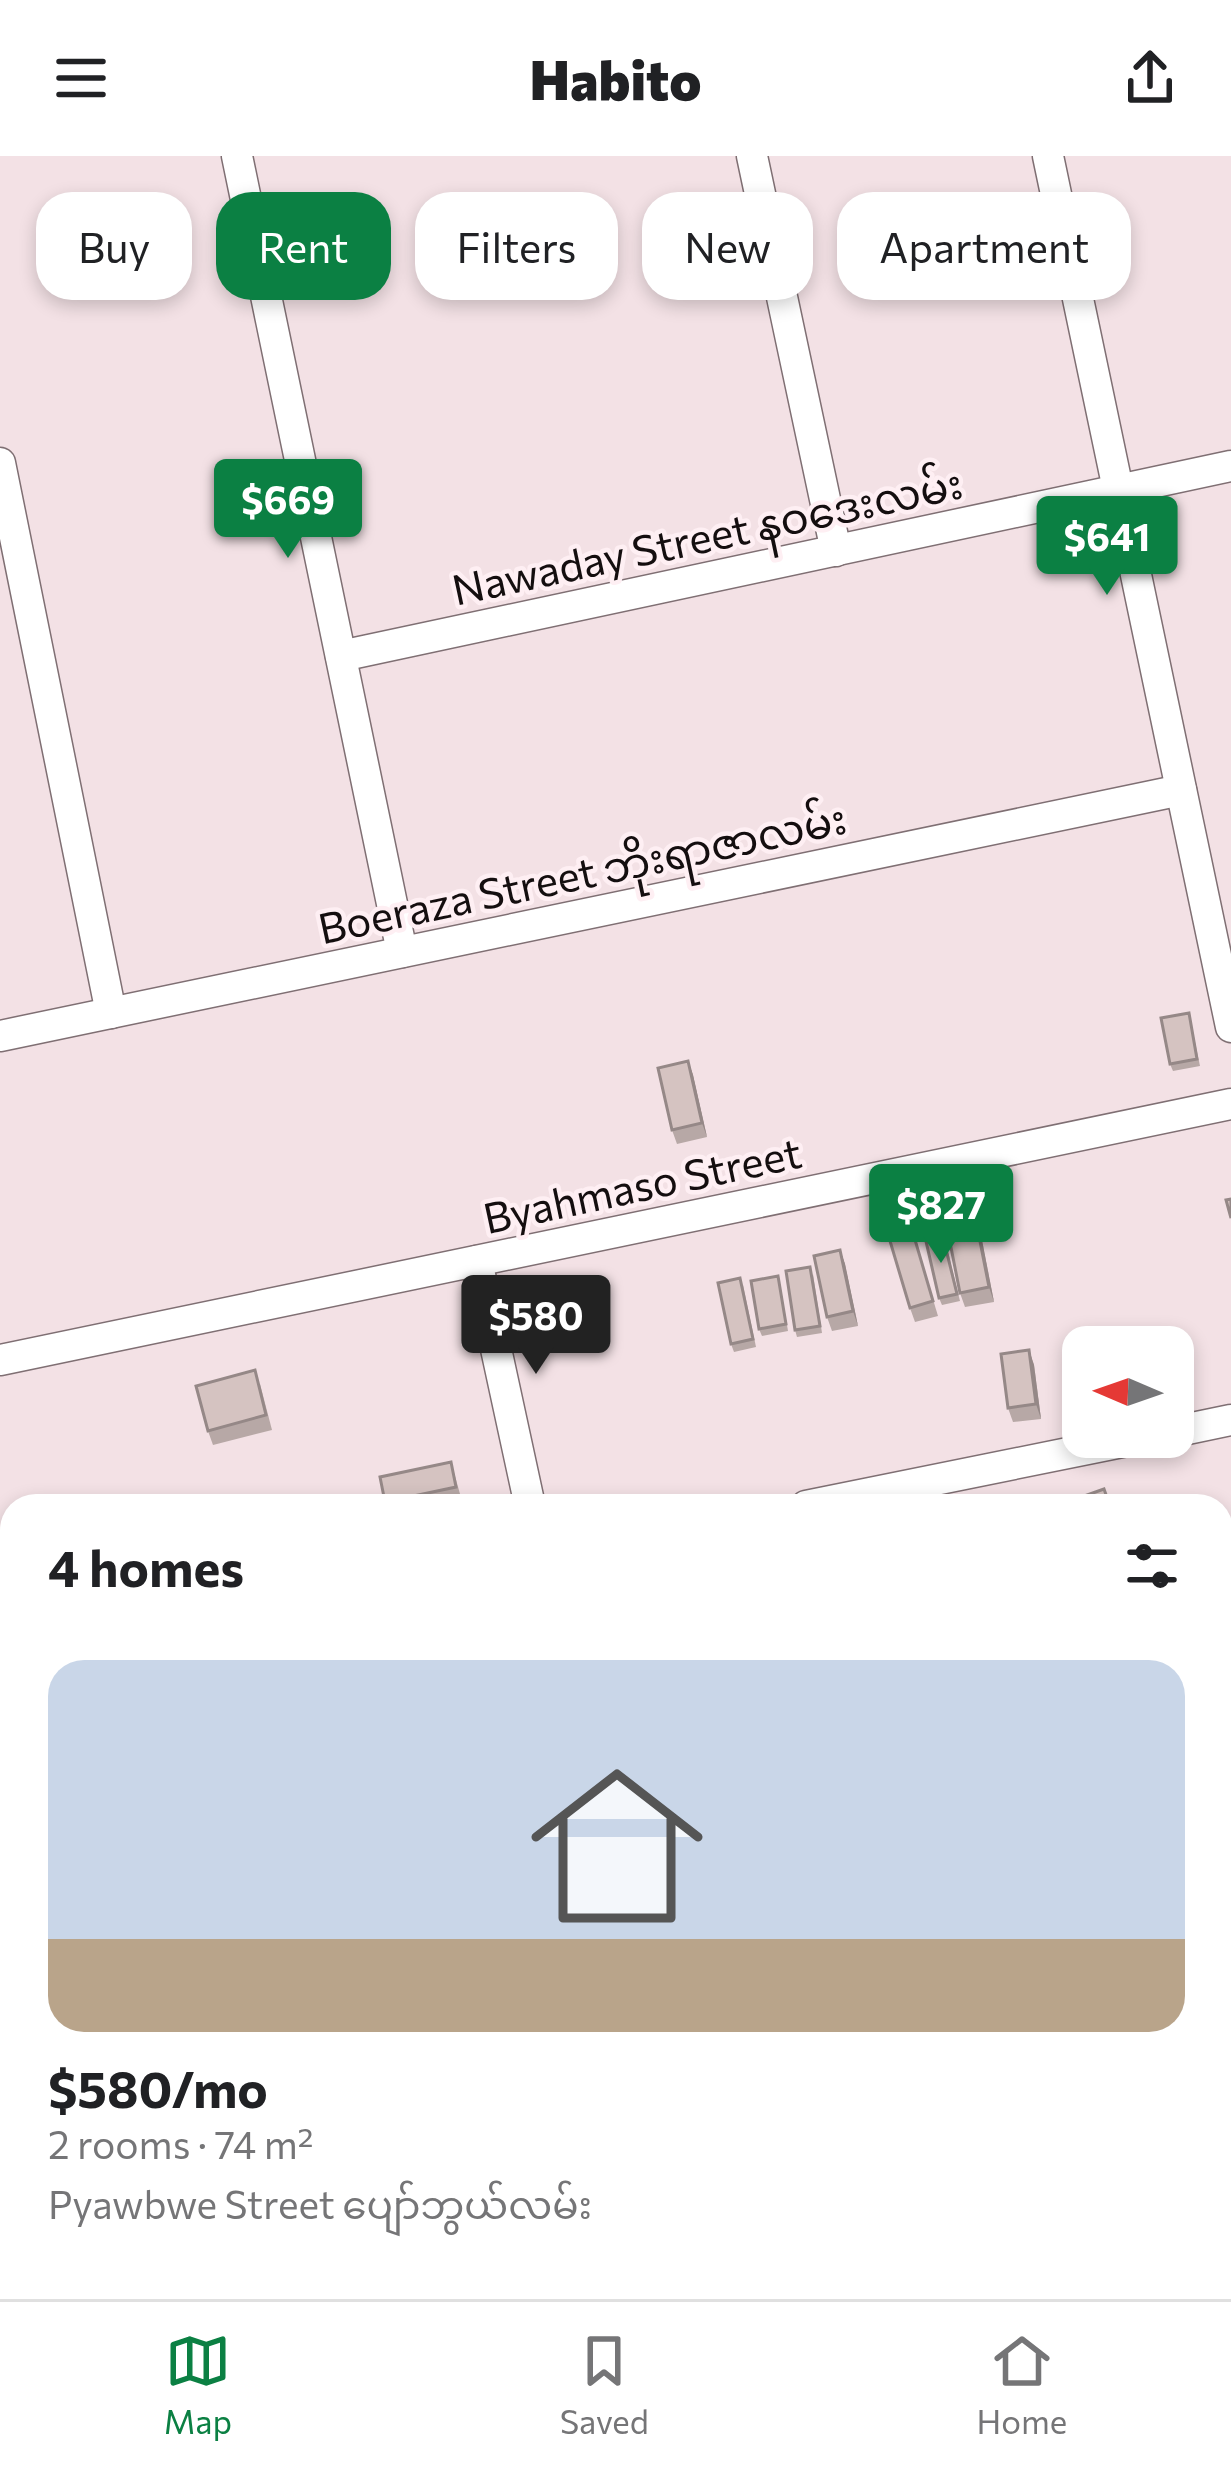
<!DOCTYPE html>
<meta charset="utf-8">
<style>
body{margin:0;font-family:Commissioner,"Noto Sans Myanmar",sans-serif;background:#f6f6f6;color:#202124;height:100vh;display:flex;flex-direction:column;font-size:45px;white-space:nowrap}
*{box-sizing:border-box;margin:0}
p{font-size:39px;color:#757577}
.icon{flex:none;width:66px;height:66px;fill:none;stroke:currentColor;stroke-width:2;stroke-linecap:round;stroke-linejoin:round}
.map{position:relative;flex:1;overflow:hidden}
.details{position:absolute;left:0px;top:1338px;width:1233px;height:807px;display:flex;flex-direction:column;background:#fff;border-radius:36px 36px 0 0;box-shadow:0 6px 18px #0003}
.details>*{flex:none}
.guide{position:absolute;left:36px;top:36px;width:1161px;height:108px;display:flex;gap:24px}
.needle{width:78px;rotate:272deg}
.tools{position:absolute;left:1062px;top:1170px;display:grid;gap:24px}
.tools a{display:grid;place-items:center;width:132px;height:132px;border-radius:24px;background:#fff;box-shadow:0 6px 18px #0003;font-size:60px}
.price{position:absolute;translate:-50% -102px;padding:0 27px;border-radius:12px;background:#0b8043;color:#fff;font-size:39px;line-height:78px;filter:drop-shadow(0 3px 6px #0008)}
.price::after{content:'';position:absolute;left:50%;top:72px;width:36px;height:27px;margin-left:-18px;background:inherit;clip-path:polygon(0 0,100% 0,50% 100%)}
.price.active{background:#222;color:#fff}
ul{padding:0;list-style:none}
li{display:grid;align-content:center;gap:24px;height:636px;padding:0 48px}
li span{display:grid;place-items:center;height:372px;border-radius:36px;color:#555}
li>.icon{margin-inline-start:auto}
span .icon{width:216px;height:216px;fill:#fffc;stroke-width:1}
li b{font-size:51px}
h2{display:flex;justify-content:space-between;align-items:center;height:144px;padding:0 48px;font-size:51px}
.tag{padding:0 42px;border-radius:36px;background:#fff;box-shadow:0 6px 18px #0003;font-size:42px;line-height:108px}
.tag.active{background:#0b8043;color:#fff}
header{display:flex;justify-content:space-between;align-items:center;height:156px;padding:0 48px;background:#fff;font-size:54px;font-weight:800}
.dock{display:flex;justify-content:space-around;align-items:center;height:168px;border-top:3px solid #e0e0e0;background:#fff;font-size:33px;color:#757577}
.dock a{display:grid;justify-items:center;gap:6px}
.dock .active{color:#0b8043}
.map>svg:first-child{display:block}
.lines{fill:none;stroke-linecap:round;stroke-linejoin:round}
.street-casing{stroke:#7f6f73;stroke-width:33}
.street{stroke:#fff;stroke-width:30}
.wall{fill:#b7a8a6}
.shaded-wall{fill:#958887}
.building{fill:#d5c3c1;stroke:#958887;stroke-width:3}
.labels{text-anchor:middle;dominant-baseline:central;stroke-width:9;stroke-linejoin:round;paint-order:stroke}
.street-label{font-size:42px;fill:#140e0f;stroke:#feeff3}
</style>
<header><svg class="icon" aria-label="menu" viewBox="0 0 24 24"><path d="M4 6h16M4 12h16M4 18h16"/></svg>Habito<svg class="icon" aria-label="share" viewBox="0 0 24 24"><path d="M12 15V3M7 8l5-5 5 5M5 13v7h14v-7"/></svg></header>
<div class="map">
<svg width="1231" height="2143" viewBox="0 0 1231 2143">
<rect width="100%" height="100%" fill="#f3e1e5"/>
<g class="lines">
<defs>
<g id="street">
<path d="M237 0 402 796"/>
<path d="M752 0 836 395"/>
<path d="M1048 0 1231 871"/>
<path d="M0 307 111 857"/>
<path d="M341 500 1231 310"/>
<path d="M0 880 1181 634"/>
<path d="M477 1105 530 1350"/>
<path d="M0 1204 1231 948"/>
<path d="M1173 1276 1231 1264"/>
<path d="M806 1350 1147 1281"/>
<path d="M0 1513 12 1511"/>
<path d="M1221 1561 1231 1559"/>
<path d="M1221 2023 1231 2057"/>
<path d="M393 2133 403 2143"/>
<path d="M834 2133 843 2143"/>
<path d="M293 2143 298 2133"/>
<path d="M1164 2143 1172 2133"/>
</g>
</defs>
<use href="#street" class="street-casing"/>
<use href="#street" class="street"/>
</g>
<g class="wall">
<path d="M1189 857 1200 910 1173 915 1170 908Z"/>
<path d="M688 905 693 919 707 981 677 988 672 974Z"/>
<path d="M975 1060 980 1074 994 1146 965 1151 960 1137Z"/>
<path d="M913 1077 938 1160 915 1166 910 1152Z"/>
<path d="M945 1084 960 1145 942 1149 939 1142Z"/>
<path d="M840 1094 845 1108 858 1170 832 1175 827 1161Z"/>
<path d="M813 1118 822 1177 797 1181 795 1174Z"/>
<path d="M780 1128 788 1175 762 1180 759 1173Z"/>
<path d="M743 1129 756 1191 734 1196 731 1188Z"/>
<path d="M1029 1194 1034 1209 1041 1263 1013 1266 1008 1252Z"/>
<path d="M260 1228 272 1274 213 1289 208 1275Z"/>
<path d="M451 1306 462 1345 439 1350H386L380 1321Z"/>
<path d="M1231 1702V1746L1221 1749V1705Z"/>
<path d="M1231 1774V1832L1221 1835V1777Z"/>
</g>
<g class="shaded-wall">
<path d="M688 905 693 919 707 981 702 967Z"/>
<path d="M975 1060 980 1074 994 1146 989 1131Z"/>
<path d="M840 1094 845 1108 858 1170 853 1155Z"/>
<path d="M1029 1194 1034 1209 1041 1263 1036 1248Z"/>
</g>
<g class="building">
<path d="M1189 857 1197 903 1170 908 1161 862Z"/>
<path d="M688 905 702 967 672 974 658 912Z"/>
<path d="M1231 1043V1062L1226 1044Z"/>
<path d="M975 1060 989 1131 960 1137 946 1066Z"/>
<path d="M913 1077 933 1145 910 1152 890 1085Z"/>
<path d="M942 1077 957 1138 939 1142 925 1081Z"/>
<path d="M840 1094 853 1155 827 1161 814 1100Z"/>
<path d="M810 1111 820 1170 795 1174 786 1115Z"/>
<path d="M778 1120 786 1168 759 1173 751 1125Z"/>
<path d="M740 1122 753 1183 731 1188 718 1127Z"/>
<path d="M1029 1194 1036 1248 1008 1252 1001 1198Z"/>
<path d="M255 1214 266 1259 208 1275 196 1230Z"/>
<path d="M451 1306 456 1331 385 1346 380 1321Z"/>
<path d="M1104 1333 1110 1350H1079L1076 1343Z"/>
<path d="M1231 1702V1731L1221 1733V1705Z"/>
<path d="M1231 1774V1816L1221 1819V1777Z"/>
<path d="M733 2133H742L751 2143H722Z"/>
</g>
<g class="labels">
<g class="street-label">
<text transform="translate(707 379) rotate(-12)">Nawaday Street နဝဒေးလမ်း</text>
<text transform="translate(582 716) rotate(-12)">Boeraza Street ဘိုးရာဇာလမ်း</text>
<text transform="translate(642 1028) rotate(-12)">Byahmaso Street</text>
</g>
</g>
</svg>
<div class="tools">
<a><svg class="needle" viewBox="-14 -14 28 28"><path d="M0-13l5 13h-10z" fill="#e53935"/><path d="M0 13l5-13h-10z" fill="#757577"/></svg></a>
</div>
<b class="price" style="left:288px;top:405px">$669</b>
<b class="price" style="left:1107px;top:442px">$641</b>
<b class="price" style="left:941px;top:1110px">$827</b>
<b class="price active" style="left:536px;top:1221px">$580</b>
<div class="guide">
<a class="tag">Buy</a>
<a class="tag active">Rent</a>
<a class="tag">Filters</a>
<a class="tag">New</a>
<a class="tag">Apartment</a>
</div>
<section class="details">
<h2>4 homes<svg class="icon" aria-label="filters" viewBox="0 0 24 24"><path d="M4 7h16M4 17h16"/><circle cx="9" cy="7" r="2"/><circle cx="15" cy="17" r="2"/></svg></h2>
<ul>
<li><span style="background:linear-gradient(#c9d6e8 75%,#b9a48a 0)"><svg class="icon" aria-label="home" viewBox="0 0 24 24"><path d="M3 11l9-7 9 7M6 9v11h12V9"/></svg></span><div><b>$580/mo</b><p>2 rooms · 74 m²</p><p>Pyawbwe Street ပျော်ဘွယ်လမ်း</p></div></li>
</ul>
</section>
</div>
<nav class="dock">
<a class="active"><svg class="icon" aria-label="map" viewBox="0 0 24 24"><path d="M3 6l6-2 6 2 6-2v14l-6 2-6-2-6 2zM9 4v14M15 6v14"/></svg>Map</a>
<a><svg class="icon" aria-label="saved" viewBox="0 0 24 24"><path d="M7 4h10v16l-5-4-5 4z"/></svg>Saved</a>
<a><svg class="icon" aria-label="home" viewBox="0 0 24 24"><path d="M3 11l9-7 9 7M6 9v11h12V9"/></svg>Home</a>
</nav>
